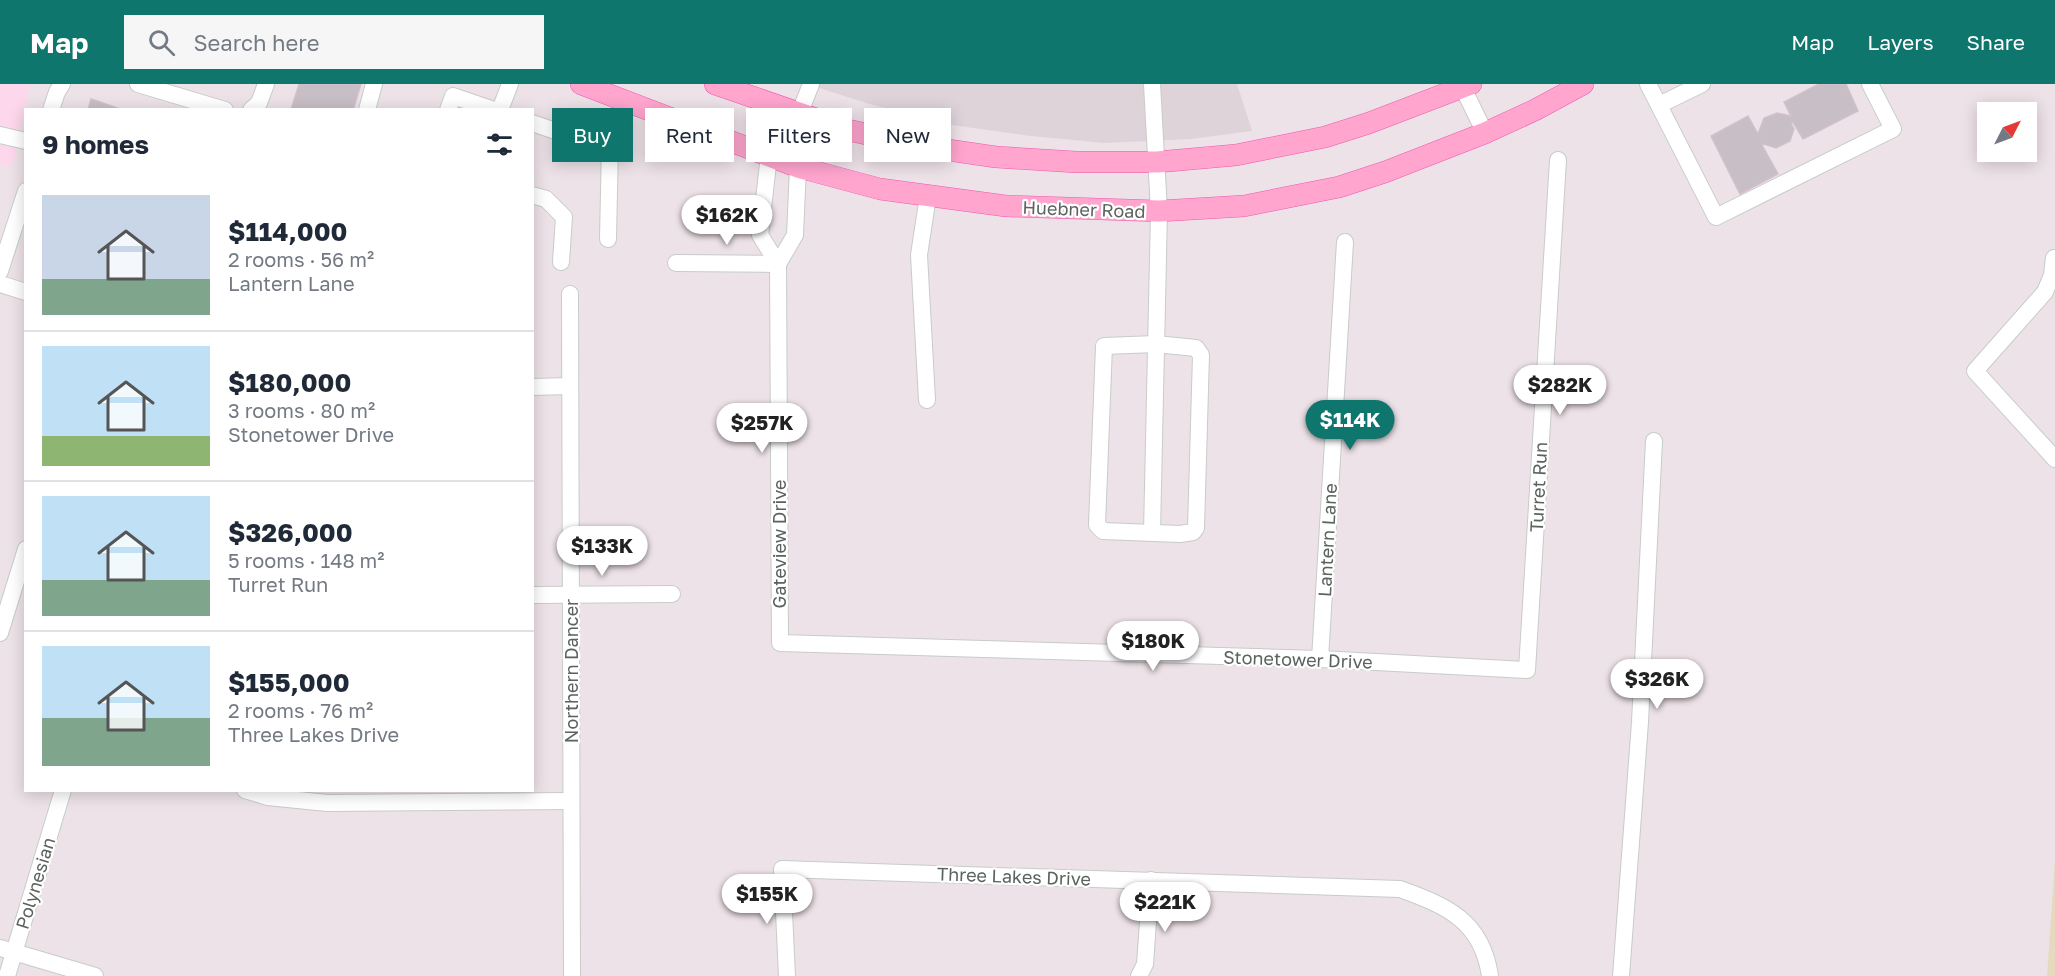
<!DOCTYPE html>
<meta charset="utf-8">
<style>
body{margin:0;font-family:"Golos Text",sans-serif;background:#f6f6f7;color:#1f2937;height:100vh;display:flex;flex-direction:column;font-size:22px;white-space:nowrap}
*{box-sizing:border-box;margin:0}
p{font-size:20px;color:#747a83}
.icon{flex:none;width:33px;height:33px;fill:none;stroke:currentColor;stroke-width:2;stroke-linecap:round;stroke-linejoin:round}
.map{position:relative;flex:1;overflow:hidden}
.sheet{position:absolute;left:24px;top:24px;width:510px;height:684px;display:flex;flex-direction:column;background:#fff;border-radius:0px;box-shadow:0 3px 15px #0003}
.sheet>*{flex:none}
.top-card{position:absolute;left:552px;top:24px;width:570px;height:54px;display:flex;gap:12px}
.needle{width:39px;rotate:48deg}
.fabs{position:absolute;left:1977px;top:18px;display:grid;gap:12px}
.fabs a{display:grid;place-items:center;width:60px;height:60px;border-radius:0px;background:#fff;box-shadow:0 3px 15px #0003;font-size:30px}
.price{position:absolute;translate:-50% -51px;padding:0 14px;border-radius:21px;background:#fff;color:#222;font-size:20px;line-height:39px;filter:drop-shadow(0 2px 3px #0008)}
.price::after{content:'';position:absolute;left:50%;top:36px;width:18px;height:14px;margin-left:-9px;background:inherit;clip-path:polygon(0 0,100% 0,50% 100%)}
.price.current{background:#0f766e;color:#fff}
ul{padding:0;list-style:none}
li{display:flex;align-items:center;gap:18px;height:150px;padding:0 18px}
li+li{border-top:2px solid #e0e1e3}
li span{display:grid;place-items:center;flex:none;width:168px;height:120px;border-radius:0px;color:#555}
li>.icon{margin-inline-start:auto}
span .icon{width:72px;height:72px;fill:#fffc;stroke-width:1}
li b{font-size:26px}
h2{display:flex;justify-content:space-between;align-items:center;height:72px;padding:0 18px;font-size:26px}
.pill{padding:0 21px;border-radius:0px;background:#fff;box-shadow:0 3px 15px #0003;font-size:21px;line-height:54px}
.pill.current{background:#0f766e;color:#fff}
header{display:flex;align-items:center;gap:36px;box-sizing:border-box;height:84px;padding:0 30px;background:#0f766e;color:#fff}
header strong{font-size:28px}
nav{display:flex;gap:33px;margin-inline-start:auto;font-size:21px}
.search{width:420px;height:54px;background:#f6f6f7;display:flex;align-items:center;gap:15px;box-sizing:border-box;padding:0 21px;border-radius:0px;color:#747a83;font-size:22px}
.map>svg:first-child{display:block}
.commercial{fill:#fdd7eb}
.education{fill:#dfd3da}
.green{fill:#e5dabe}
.building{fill:#c8bec5;stroke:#d2c0cb;stroke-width:1.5}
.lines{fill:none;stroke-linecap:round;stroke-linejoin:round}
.minor-casing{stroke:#c6cdc8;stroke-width:18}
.major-casing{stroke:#f058af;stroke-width:22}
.minor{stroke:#fff;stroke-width:16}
.major{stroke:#ffa5ce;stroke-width:21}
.labels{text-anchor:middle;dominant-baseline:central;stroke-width:4.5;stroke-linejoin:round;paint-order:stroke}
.street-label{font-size:18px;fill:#5a635d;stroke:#fff}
</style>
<header>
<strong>Map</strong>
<div class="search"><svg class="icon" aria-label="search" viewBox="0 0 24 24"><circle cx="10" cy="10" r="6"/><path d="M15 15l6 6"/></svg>Search here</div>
<nav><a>Map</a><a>Layers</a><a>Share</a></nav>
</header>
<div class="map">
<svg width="2055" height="892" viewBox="0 0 2055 892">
<rect width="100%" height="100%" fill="#ede2e8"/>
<path class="commercial" d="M0 0H30L13 82 0 81Z"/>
<path class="education" d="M807 0H1237L1252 47 1191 55 1104 59 1031 52 952 41 866 19Z"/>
<path class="green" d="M2055 775V892H2047Z"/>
<g class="building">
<path d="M299 0H361L353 26H291Z"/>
<path d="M1819 0H1846L1858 27 1803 55 1793 38 1791 39 1794 45 1790 57 1776 64 1764 60 1762 61 1778 90 1740 110 1711 52 1748 32 1758 50 1764 34 1777 29 1791 32 1784 18Z"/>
<path d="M91 15 123 26H88Z"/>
</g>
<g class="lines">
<defs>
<g id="minor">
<path d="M138 0 225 26"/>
<path d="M1461 0 1485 49"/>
<path d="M1648 0 1716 133 1893 45 1870 0"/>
<path d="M1659 21 1702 0"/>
<path d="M782 24 769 71 760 151 778 180 780 559 1320 575 1527 586 1558 76"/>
<path d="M51 26 57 8 62 0"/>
<path d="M251 26 259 19 266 0"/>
<path d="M367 26 374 0"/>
<path d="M448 26 453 12 494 26"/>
<path d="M500 26 510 0"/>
<path d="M799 31 811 0"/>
<path d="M532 39 576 54"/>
<path d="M0 51 26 57"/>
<path d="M532 111 546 115 564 133 561 178"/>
<path d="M608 155 610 60 616 39 627 17"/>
<path d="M2054 174 2052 191 2045 208 1975 287 2055 375"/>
<path d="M676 179 778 180"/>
<path d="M778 180 795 151 798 83 813 35"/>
<path d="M0 187 26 107"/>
<path d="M0 200 26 208"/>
<path d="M570 210 572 892"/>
<path d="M1156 260 1196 264 1201 271 1196 444 1193 448 1180 450 1103 447 1097 441 1104 262Z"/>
<path d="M532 303 570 302"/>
<path d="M927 316 919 171 928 112"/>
<path d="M1152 449 1159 127 1152 0"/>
<path d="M532 511 672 510"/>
<path d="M0 549 26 465"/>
<path d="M1320 575 1345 158"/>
<path d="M245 706 268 713 327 719 571 717"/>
<path d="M0 864 95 892"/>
<path d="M7 892 63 706"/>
<path d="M787 892 782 785 1400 805C1447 822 1482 837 1490 892"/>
<path d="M1139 892 1145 880 1151 796"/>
<path d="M1621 892 1640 638 1654 357"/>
</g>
<g id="major">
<path d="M581 0 798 83 880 105 1006 122 1159 127 1244 122 1339 103 1385 88 1485 49 1535 26 1583 0"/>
<path d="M715 0 848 46 921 62 996 73 1076 78H1157L1236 71 1325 53 1369 39 1471 0"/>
</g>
</defs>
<use href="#minor" class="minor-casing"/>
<use href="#major" class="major-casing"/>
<use href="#minor" class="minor"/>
<use href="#major" class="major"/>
</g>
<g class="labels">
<g class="street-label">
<text transform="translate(1084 125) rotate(2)">Huebner Road</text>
<text transform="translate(1538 403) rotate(-87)">Turret Run</text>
<text transform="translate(1327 456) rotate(-87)">Lantern Lane</text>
<text transform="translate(779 460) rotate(-90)">Gateview Drive</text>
<text transform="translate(1298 575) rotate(2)">Stonetower Drive</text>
<text transform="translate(571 587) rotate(-90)">Northern Dancer</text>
<text transform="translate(1014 792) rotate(2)">Three Lakes Drive</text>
<text transform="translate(35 799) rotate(-73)">Polynesian</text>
</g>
</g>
</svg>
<div class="fabs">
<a><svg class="needle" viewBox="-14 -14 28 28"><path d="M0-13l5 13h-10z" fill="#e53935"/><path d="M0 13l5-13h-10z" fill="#747a83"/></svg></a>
</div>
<b class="price" style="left:727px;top:162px">$162K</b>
<b class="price" style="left:1560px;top:332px">$282K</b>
<b class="price current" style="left:1350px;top:367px">$114K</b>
<b class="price" style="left:762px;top:370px">$257K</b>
<b class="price" style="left:602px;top:493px">$133K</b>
<b class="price" style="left:1153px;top:588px">$180K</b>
<b class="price" style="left:1657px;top:626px">$326K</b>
<b class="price" style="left:767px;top:841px">$155K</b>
<b class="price" style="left:1165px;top:849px">$221K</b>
<div class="top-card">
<a class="pill current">Buy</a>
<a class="pill">Rent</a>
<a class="pill">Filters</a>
<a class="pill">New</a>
</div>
<section class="sheet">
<h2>9 homes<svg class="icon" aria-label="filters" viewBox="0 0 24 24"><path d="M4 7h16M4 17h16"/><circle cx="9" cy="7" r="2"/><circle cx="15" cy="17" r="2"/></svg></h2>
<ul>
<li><span style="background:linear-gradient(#c9d6e8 70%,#7fa58c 0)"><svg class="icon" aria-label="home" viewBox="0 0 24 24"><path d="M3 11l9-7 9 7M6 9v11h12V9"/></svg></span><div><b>$114,000</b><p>2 rooms · 56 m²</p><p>Lantern Lane</p></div></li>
<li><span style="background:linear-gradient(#bfe0f5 75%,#8fb573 0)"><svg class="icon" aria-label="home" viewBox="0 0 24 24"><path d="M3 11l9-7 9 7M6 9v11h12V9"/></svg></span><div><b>$180,000</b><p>3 rooms · 80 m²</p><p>Stonetower Drive</p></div></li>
<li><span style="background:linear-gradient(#bfe0f5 70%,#7fa58c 0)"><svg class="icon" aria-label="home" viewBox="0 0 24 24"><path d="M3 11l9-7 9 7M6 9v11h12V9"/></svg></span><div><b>$326,000</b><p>5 rooms · 148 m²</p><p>Turret Run</p></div></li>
<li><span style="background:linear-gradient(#bfe0f5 60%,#7fa58c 0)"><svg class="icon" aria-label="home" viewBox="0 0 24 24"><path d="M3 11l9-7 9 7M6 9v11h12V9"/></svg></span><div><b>$155,000</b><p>2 rooms · 76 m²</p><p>Three Lakes Drive</p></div></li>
</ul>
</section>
</div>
